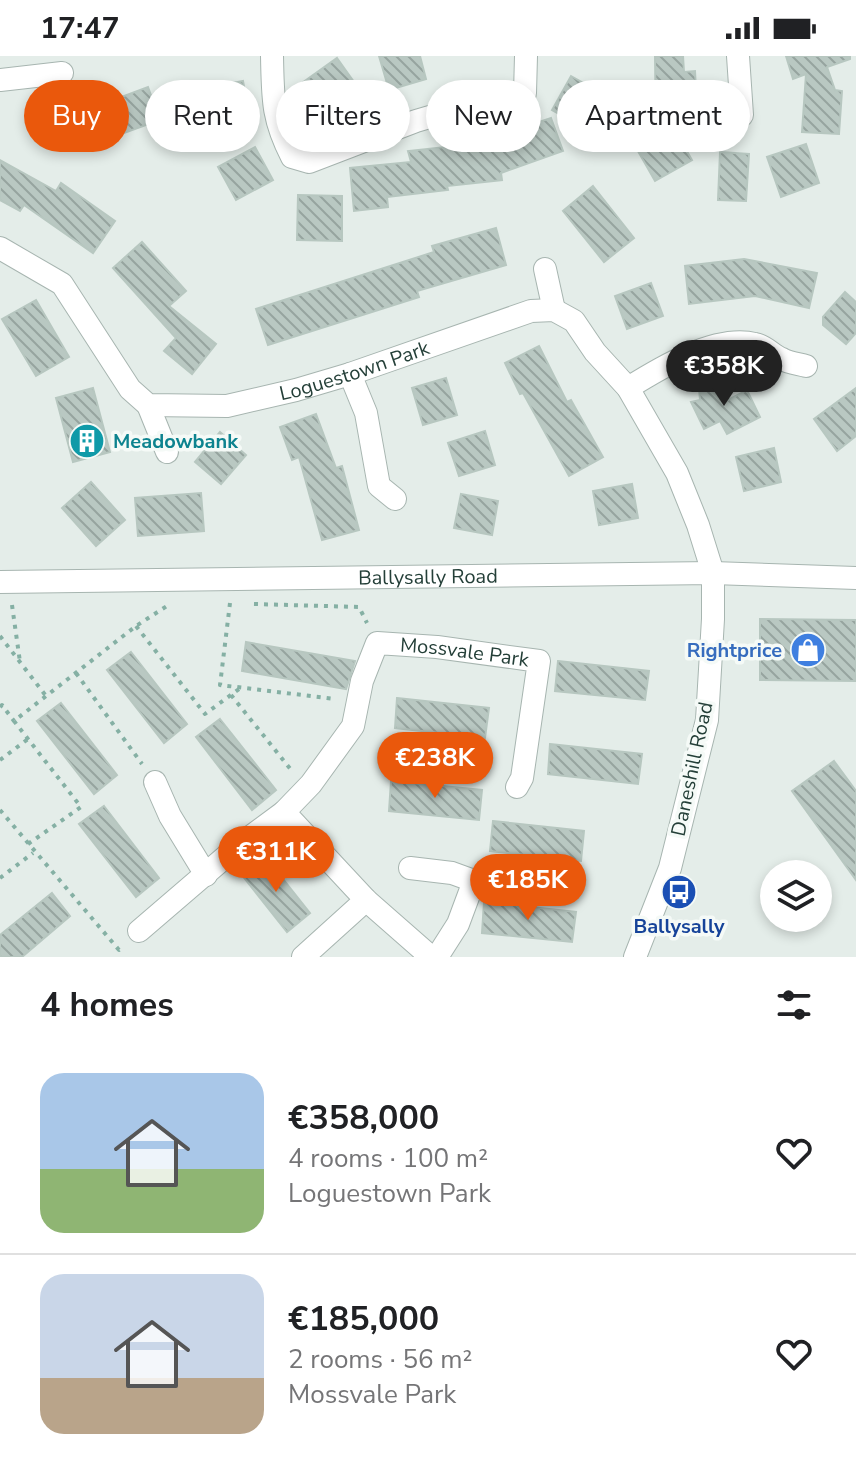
<!DOCTYPE html>
<meta charset="utf-8">
<style>
body{margin:0;font-family:"Nunito Sans",sans-serif;background:#f2f2f2;color:#202124;height:100vh;display:flex;flex-direction:column;font-size:30px;white-space:nowrap}
*{box-sizing:border-box;margin:0}
p{font-size:26px;color:#757577}
.icon{flex:none;width:44px;height:44px;fill:none;stroke:currentColor;stroke-width:2;stroke-linecap:round;stroke-linejoin:round}
.map{position:relative;height:901px;overflow:hidden}
.drawer{display:flex;flex-direction:column;background:#fff;flex:1}
.drawer>*{flex:none}
.guide{position:absolute;left:24px;top:24px;width:808px;height:72px;display:flex;gap:16px}
.fabs{position:absolute;left:760px;top:804px;display:grid;gap:16px}
.fabs a{display:grid;place-items:center;width:72px;height:72px;border-radius:50%;background:#fff;box-shadow:0 4px 12px #0003;font-size:40px}
.price{position:absolute;translate:-50% -68px;padding:0 18px;border-radius:28px;background:#ea580c;color:#fff;font-size:26px;line-height:52px;filter:drop-shadow(0 2px 4px #0008)}
.price::after{content:'';position:absolute;left:50%;top:48px;width:24px;height:18px;margin-left:-12px;background:inherit;clip-path:polygon(0 0,100% 0,50% 100%)}
.price.selected{background:#222;color:#fff}
ul{padding:0;list-style:none}
li{display:flex;align-items:center;gap:24px;height:200px;padding:0 40px}
li+li{border-top:2px solid #e0e0e0}
li span{display:grid;place-items:center;flex:none;width:224px;height:160px;border-radius:24px;color:#555}
li>.icon{margin-inline-start:auto}
span .icon{width:96px;height:96px;fill:#fffc;stroke-width:1}
li b{font-size:34px}
h2{display:flex;justify-content:space-between;align-items:center;height:96px;padding:0 40px;font-size:34px}
.tag{padding:0 28px;border-radius:36px;background:#fff;box-shadow:0 4px 12px #0003;font-size:28px;line-height:72px}
.tag.selected{background:#ea580c;color:#fff}
.status{display:flex;justify-content:space-between;align-items:center;height:56px;padding:0 40px;background:#fff;direction:ltr}
.status svg{height:22px;fill:currentColor}
.map>svg:first-child{display:block}
.building{fill:url(#building-back-hatch);stroke:#b7c7c0;stroke-width:2}
.lines{fill:none;stroke-linecap:round;stroke-linejoin:round}
.street-casing{stroke:#a7b5b0;stroke-width:24}
.path{stroke:#85b0a4;stroke-width:4;stroke-dasharray:4 6;stroke-linecap:butt}
.street{stroke:#fff;stroke-width:22}
.labels{text-anchor:middle;dominant-baseline:central;stroke-width:7;stroke-linejoin:round;paint-order:stroke}
.street-label{font-size:20px;fill:#243f38;stroke:#f5faf7}
.culture-label{font-size:20px;font-weight:bold;fill:#0d838f;stroke:#f5faf7;text-anchor:start}
.shop-label{font-size:20px;font-weight:bold;fill:#366cbe;stroke:#f5faf7;text-anchor:end}
.transit-label{font-size:20px;font-weight:bold;fill:#164399;stroke:#f5faf7}
</style>
<div class="status"><b>17:47</b><svg viewBox="0 0 49 12"><path d="M0 12V9h3v3zM5 12V6h3v6zM10 12V3h3v9zM15 12V0h3v12zM26 1h20v11H26zM47 4h2v5h-2z"/></svg></div>
<div class="map">
<svg width="856" height="901" viewBox="0 0 856 901">
<defs>
<pattern id="building-back-hatch" width="6" height="6" patternUnits="userSpaceOnUse" patternTransform="scale(2)"><rect width="6" height="6" fill="#b9c8c2"/><path d="M-1 5l2 2M0 0l6 6M5-1l2 2" fill="none" stroke="#96a49f"/></pattern>
</defs>
<rect width="100%" height="100%" fill="#e4ede9"/>
<g class="building">
<path d="M379 0H420L426 23 389 34Z"/>
<path d="M655 0H683L684 16 695 15 696 34H685L686 59 667 60 692 104 655 125 634 88 656 75Z"/>
<path d="M786 0H850V3L827 11 835 34 842 35 839 78 802 76 806 18 793 23Z"/>
<path d="M337 2 359 33 338 48 320 52 302 27Z"/>
<path d="M571 20 610 42 592 76 552 54Z"/>
<path d="M243 25 250 64 208 72 201 33Z"/>
<path d="M148 31 160 64 124 77 121 70 65 90 54 57 89 45 92 52Z"/>
<path d="M551 62 563 95 501 117 502 124 447 130 448 134 387 141 388 151 354 155 350 112 411 106 408 95 464 89 463 85 520 79 518 73Z"/>
<path d="M806 88 819 127 781 141 767 101Z"/>
<path d="M255 91 273 124 236 144 218 111Z"/>
<path d="M720 96 749 98 746 145 718 144Z"/>
<path d="M0 104 56 135 61 127 115 165 93 197 24 149 20 155 0 144Z"/>
<path d="M593 130 634 182 604 206 563 155Z"/>
<path d="M298 139 342 140V185L297 184Z"/>
<path d="M496 172 506 209 417 235 419 241 268 289 256 253 434 196 432 190Z"/>
<path d="M142 186 186 235 169 250 216 288 192 318 164 295 176 282 113 212Z"/>
<path d="M744 203 817 217 809 252 755 240 689 248 685 210Z"/>
<path d="M651 227 663 260 627 273 615 240Z"/>
<path d="M845 236 856 246V277L846 288 823 269V261Z"/>
<path d="M36 244 69 301 36 320 2 263Z"/>
<path d="M539 290 567 346 571 344 603 401 569 420 523 337 520 338 505 307Z"/>
<path d="M446 322 457 359 423 369 412 332Z"/>
<path d="M718 323 728 344 747 334 760 361 727 378 720 365 704 373 691 346 700 344 699 332Z"/>
<path d="M93 332 110 396 73 406 56 342Z"/>
<path d="M856 332V380L837 395 814 363Z"/>
<path d="M316 358 336 412 342 410 359 474 322 484 299 401 292 404 280 371Z"/>
<path d="M485 375 495 409 459 420 448 387Z"/>
<path d="M220 376 246 399 221 428 195 406Z"/>
<path d="M774 392 781 426 744 435 736 401Z"/>
<path d="M91 426 125 464 96 490 62 452Z"/>
<path d="M632 428 638 462 599 469 593 435Z"/>
<path d="M201 437 204 475 138 480 135 442Z"/>
<path d="M461 438 498 445 492 479 454 472Z"/>
<path d="M760 563 856 564V625L760 624Z"/>
<path d="M246 586 355 605 346 633 242 615Z"/>
<path d="M131 596 187 668 164 687 107 614Z"/>
<path d="M558 605 649 615 645 644 555 635Z"/>
<path d="M397 642 489 652 485 682 395 672Z"/>
<path d="M61 647 117 719 94 738 37 665Z"/>
<path d="M220 663 276 734 252 754 196 681Z"/>
<path d="M550 688 642 698 638 728 548 718Z"/>
<path d="M834 705 856 735V824L792 735Z"/>
<path d="M391 725 482 734 479 764 389 755Z"/>
<path d="M104 750 159 822 136 841 79 768Z"/>
<path d="M493 765 584 775 581 805 490 795Z"/>
<path d="M264 799 310 857 287 876 241 818Z"/>
<path d="M52 837 70 860 22 901H0V879Z"/>
<path d="M484 846 576 856 572 886 482 877Z"/>
</g>
<g class="lines">
<defs>
<g id="street">
<path d="M272 0C273 43 272 62 292 101L309 106 416 65 467 50 500 49 525 37 526 0"/>
<path d="M738 0 742 59"/>
<path d="M0 24 62 17"/>
<path id="s1" d="M0 192 62 228 130 333 148 349 227 350 296 334 350 318 531 255 554 254 574 265 595 296 628 332 677 417 698 469 713 517V563L707 664 670 812 635 901"/>
<path d="M545 213 554 254"/>
<path d="M350 318 366 357 379 430 395 443"/>
<path d="M628 332C660 312 716 278 755 288 766 290 772 299 782 303 789 307 799 308 806 310"/>
<path d="M148 349 167 396"/>
<path id="s2" d="M0 526 713 517 856 522"/>
<path d="M155 726 170 760 206 819"/>
<path d="M410 812 452 817 474 825 458 868 437 901"/>
<path d="M139 875 238 790 284 756"/>
<path d="M303 901 366 844"/>
<path id="s3" d="M431 901 366 844 284 756 311 728 353 670 362 625 377 587 437 591 539 605 522 722 517 731"/>
</g>
</defs>
<use href="#street" class="street-casing"/>
<g class="path">
<path d="M230 547 220 629 335 643"/>
<path d="M254 548 359 551 367 567"/>
<path d="M12 549 20 606"/>
<path d="M136 570 205 658 239 633"/>
<path d="M0 580 46 640"/>
<path d="M76 617 142 708"/>
<path d="M231 639 292 715"/>
<path d="M0 651 2 649 14 665"/>
<path d="M0 704 28 683"/>
<path d="M0 754 119 894 123 890"/>
<path d="M28 788 81 751 14 665 136 570 170 548"/>
<path d="M0 822 33 797"/>
</g>
<use href="#street" class="street"/>
</g>
<defs>
<symbol id="building-disc" viewBox="-11 -11 22 22"><circle r="9.5" fill="#0f9aa8" stroke="#f5faf7"/><path d="M-4-6H4V6H1V3H-1V6H-4ZM-2.5-4.3h1.7v1.8h-1.7ZM.8-4.3h1.7v1.8H.8ZM-2.5-1h1.7V.8h-1.7ZM.8-1h1.7V.8H.8Z" fill="#fff"/></symbol>
<symbol id="shop-disc" viewBox="-11 -11 22 22"><circle r="9.5" fill="#3f7fe0" stroke="#f5faf7"/><path d="M-5-2.5h2.3a2.7 3.5 0 0 1 5.4 0H5L5.5 6h-11ZM-1.5-2.5h3a1.5 2.3 0 0 0-3 0Z" fill="#fff"/></symbol>
<symbol id="bus-disc" viewBox="-11 -11 22 22"><circle r="9.5" fill="#1a4fb4" stroke="#f5faf7"/><path d="M-5-6H5V4H4V6H2V4H-2V6H-4V4H-5ZM-3.5-4V0h7V-4ZM-3.5 1.2v1.5H-2V1.2ZM2 1.2v1.5H3.5V1.2Z" fill="#fff"/></symbol>
</defs>
<g fill-rule="evenodd">
<use href="#building-disc" x="67" y="365" width="40" height="40"/>
<use href="#shop-disc" x="788" y="574" width="40" height="40"/>
<use href="#bus-disc" x="659" y="816" width="40" height="40"/>
</g>
<g class="labels">
<g class="street-label">
<text stroke="none"><textPath href="#s1" startOffset="432">Loguestown Park</textPath></text>
<text stroke="none"><textPath href="#s2" startOffset="428">Ballysally Road</textPath></text>
<text stroke="none"><textPath href="#s3" startOffset="492">Mossvale Park</textPath></text>
<text transform="translate(692 713) rotate(-78)">Daneshill Road</text>
</g>
<g class="culture-label">
<text x="113" y="385">Meadowbank</text>
</g>
<g class="shop-label">
<text x="782" y="594">Rightprice</text>
</g>
<g class="transit-label">
<text x="679" y="870">Ballysally</text>
</g>
</g>
</svg>
<div class="fabs">
<a><svg class="icon" aria-label="layers" viewBox="0 0 24 24"><path d="M12 4l9 5-9 5-9-5zM3 14l9 5 9-5"/></svg></a>
</div>
<b class="price selected" style="left:724px;top:352px">€358K</b>
<b class="price" style="left:435px;top:744px">€238K</b>
<b class="price" style="left:276px;top:838px">€311K</b>
<b class="price" style="left:528px;top:866px">€185K</b>
<div class="guide">
<a class="tag selected">Buy</a>
<a class="tag">Rent</a>
<a class="tag">Filters</a>
<a class="tag">New</a>
<a class="tag">Apartment</a>
</div>
</div>
<section class="drawer">
<h2>4 homes<svg class="icon" aria-label="filters" viewBox="0 0 24 24"><path d="M4 7h16M4 17h16"/><circle cx="9" cy="7" r="2"/><circle cx="15" cy="17" r="2"/></svg></h2>
<ul>
<li><span style="background:linear-gradient(#a9c7e8 60%,#8fb573 0)"><svg class="icon" aria-label="home" viewBox="0 0 24 24"><path d="M3 11l9-7 9 7M6 9v11h12V9"/></svg></span><div><b>€358,000</b><p>4 rooms · 100 m²</p><p>Loguestown Park</p></div><svg class="icon" aria-label="heart" viewBox="0 0 24 24"><path d="M12 20l-8-8c-3-5 5-10 8-4 3-6 11-1 8 4z"/></svg></li>
<li><span style="background:linear-gradient(#c9d6e8 65%,#b9a48a 0)"><svg class="icon" aria-label="home" viewBox="0 0 24 24"><path d="M3 11l9-7 9 7M6 9v11h12V9"/></svg></span><div><b>€185,000</b><p>2 rooms · 56 m²</p><p>Mossvale Park</p></div><svg class="icon" aria-label="heart" viewBox="0 0 24 24"><path d="M12 20l-8-8c-3-5 5-10 8-4 3-6 11-1 8 4z"/></svg></li>
</ul>
</section>
